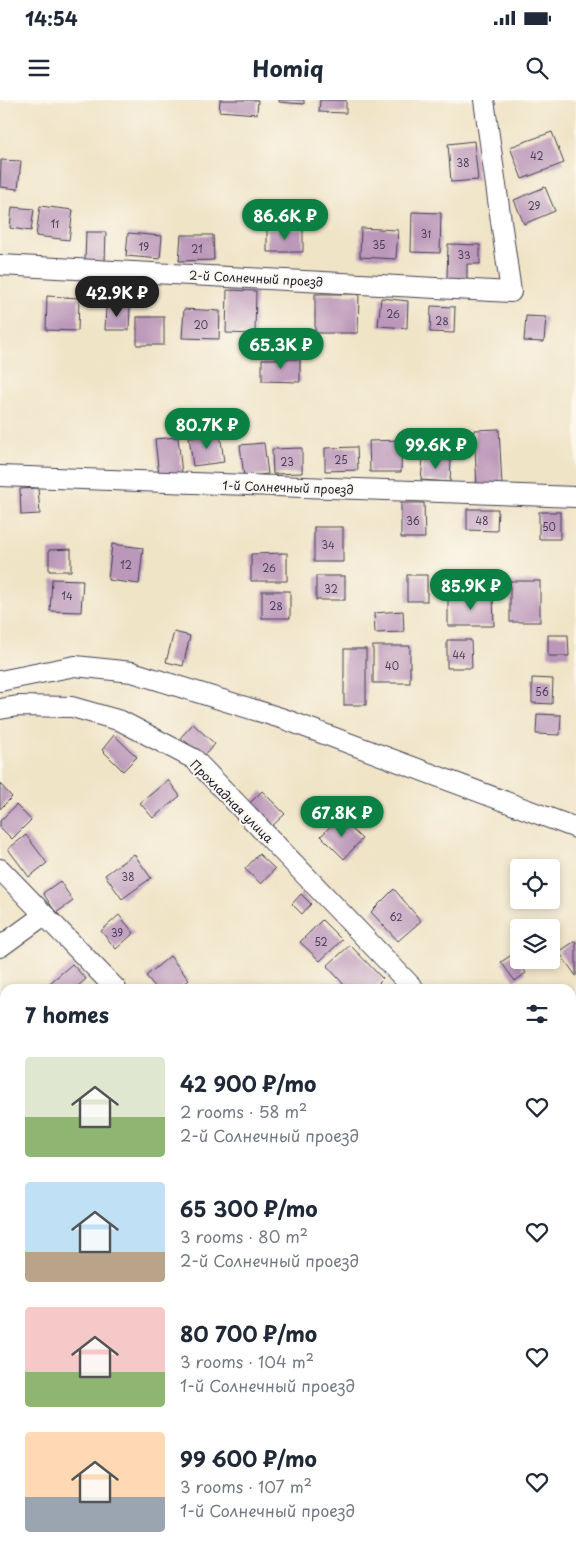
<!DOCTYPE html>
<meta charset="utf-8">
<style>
body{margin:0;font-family:"Playpen Sans",sans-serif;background:#f6f6f7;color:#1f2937;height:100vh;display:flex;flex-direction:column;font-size:19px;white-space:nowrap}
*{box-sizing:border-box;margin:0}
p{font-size:16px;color:#747a83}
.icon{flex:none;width:28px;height:28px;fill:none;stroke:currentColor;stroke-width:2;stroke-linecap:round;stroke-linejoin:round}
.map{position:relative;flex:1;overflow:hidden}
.panel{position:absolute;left:0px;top:884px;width:576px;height:571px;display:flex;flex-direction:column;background:#fff;border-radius:15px 15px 0 0;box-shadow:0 2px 8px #0003}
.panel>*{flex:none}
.buttons{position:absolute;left:510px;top:759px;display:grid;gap:10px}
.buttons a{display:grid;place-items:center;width:50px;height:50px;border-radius:5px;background:#fff;box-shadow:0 2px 8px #0003;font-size:25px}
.price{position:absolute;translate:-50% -42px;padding:0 11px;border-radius:18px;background:#0b8043;color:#fff;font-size:16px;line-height:32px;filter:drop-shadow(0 1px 2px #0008)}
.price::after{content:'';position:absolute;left:50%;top:30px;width:15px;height:11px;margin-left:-8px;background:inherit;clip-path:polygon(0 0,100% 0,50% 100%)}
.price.selected{background:#222;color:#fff}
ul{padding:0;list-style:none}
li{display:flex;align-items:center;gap:15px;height:125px;padding:0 25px}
li span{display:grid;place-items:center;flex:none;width:140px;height:100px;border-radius:5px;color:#555}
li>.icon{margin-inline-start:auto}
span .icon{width:60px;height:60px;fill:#fffc;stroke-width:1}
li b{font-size:21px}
h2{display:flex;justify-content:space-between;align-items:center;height:60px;padding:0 25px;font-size:21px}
.status{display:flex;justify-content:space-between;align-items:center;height:35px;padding:0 25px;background:#fff;direction:ltr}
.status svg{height:14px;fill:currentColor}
header{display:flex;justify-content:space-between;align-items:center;height:65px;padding:0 25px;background:#fff;font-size:22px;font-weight:700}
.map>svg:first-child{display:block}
.building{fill:#bb97b9}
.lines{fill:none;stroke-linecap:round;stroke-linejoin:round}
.street-casing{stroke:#413f50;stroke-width:22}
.street{stroke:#fff;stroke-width:20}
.labels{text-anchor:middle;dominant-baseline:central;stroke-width:4;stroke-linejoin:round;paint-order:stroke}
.number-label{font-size:10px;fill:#483f5a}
.street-label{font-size:12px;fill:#22223b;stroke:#fbf7ec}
</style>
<div class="status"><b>14:54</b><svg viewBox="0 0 49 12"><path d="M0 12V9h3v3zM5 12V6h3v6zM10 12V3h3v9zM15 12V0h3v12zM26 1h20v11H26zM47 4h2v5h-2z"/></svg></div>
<header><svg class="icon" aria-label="menu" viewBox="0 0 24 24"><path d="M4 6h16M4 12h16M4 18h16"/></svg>Homiq<svg class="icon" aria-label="search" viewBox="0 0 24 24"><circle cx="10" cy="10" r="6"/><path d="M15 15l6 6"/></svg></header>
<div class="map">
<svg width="576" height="1454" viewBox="0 0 576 1454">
<rect width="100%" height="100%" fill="#fbf7ec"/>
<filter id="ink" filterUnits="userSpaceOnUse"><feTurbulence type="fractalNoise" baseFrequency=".02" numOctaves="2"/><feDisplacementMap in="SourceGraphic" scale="10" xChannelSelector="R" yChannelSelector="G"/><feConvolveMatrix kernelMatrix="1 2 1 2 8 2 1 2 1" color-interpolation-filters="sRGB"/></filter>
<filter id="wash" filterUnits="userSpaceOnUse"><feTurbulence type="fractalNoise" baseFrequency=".0096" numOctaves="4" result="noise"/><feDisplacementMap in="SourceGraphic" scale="20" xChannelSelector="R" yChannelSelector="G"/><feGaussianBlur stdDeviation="1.12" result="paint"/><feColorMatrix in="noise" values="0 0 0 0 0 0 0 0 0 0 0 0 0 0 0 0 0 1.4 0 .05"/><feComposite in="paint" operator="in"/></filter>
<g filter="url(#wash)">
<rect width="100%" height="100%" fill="#f0e4c7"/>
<g id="blocks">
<g class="building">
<path d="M220 0H258L257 14 219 11Z"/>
<path d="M279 0H304V4L279 2Z"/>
<path d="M320 0H346V13L319 12Z"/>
<path d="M552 32 564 63 522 79 510 47Z"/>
<path d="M474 41 478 80 451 82 448 44Z"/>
<path d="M1 60 21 61 18 89 0 87Z"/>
<path d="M545 87 555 111 524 124 514 100Z"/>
<path d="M40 106 73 110 69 140 36 136Z"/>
<path d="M12 107 34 109 31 131 10 128Z"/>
<path d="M412 112 441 113 440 153 411 152Z"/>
<path d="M361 128 398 130 396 159 360 157Z"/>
<path d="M267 129 303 130V152H267Z"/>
<path d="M86 132H106L105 162 85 161Z"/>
<path d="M128 133 162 136 160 159 126 156Z"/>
<path d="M181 135H213L214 160 179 161Z"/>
<path d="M448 144 480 145V164H467V179H447Z"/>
<path d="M227 190 256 191 255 234 226 233Z"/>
<path d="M315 194H359L358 233H315Z"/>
<path d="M47 196 79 198 78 231 46 230Z"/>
<path d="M381 198 408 201 407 228 378 226Z"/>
<path d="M106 206 130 207 129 230H105Z"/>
<path d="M431 206 455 207 454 233 430 232Z"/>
<path d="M184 209 220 211 219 239 182 238Z"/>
<path d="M526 216 546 217 544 242 524 241Z"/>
<rect x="137" y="217" width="27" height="28"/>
<path d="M262 259H300V282L262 281Z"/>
<path d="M499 329 502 386 477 387 474 330Z"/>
<path d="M220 333 224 362 193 366 189 337Z"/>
<path d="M178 337 182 374 159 376 155 339Z"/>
<path d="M402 340 401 372H370L369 341Z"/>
<path d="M264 343 268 374 244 377 240 345Z"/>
<path d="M357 347 358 370 325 371V348Z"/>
<path d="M302 348V373L273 374 272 349Z"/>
<path d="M423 358 451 360 450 382 421 380Z"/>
<path d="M38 388 40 414 21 415 20 389Z"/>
<path d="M401 403H424L425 438H401Z"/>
<path d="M467 409H498L497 431 467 430Z"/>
<rect x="539" y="412" width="21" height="27"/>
<rect x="314" y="427" width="29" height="35"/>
<path d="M112 444 143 448 139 484 108 480Z"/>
<path d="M71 449V471H49V450Z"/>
<path d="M287 453V481H251V454Z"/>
<rect x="407" y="475" width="20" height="26"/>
<rect x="316" y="476" width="29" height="24"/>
<path d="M52 479 83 480 81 512 50 511Z"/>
<rect x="510" y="481" width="30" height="41"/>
<rect x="262" y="491" width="28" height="27"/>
<path d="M493 496 494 526H448V497Z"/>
<path d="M403 511 404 532 375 533 374 513Z"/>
<path d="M174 532 190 536 183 566 166 562Z"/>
<path d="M548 535H568L569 556H548Z"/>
<path d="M447 540H471L472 568H447Z"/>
<rect x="373" y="546" width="37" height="37"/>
<rect x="344" y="549" width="22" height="56"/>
<path d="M532 578 553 579 552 604 532 603Z"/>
<path d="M537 614 561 615 560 635 536 634Z"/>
<path d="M193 624 215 644 203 657 181 637Z"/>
<path d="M114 635 137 657 123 671 102 650Z"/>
<path d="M168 680 180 696 153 718 140 703Z"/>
<path d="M0 684 12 697 0 709Z"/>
<path d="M262 691 285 714 269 729 247 706Z"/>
<path d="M16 705 31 720 12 739 0 727V721Z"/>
<path d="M339 717 362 739 344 759 321 736Z"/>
<path d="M26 735 47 763 29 777 8 749Z"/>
<path d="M134 754 151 778 122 799 105 775Z"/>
<path d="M259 754 275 769 261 784 245 769Z"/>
<path d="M60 781 73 801 56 813 43 793Z"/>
<path d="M394 789 421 821 398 841 371 812Z"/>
<path d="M301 794 311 804 302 814 292 804Z"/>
<path d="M119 815 134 833 116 849 101 831Z"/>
<path d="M322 820 342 840 320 861 300 842Z"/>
<path d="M575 841 576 842V876L559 852Z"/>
<path d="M350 845 383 879 373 889H348L327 866Z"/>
<path d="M513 854 526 873 515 881 501 862Z"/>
<path d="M170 856 189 880 178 889H157L146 876Z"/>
<path d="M72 864 86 879 75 889H43Z"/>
<path d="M5 980V1009L0 1003V984Z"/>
<path d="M576 987V1010L571 1011V989Z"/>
<path d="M5 1068V1094L0 1098V1072Z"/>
<path d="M576 1301V1332L571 1333V1302Z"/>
<path d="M5 1348V1384L0 1377V1351Z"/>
<path d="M5 1444V1450H45L40 1454H4L0 1447Z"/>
<path d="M320 1450H359L363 1454H319L317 1452Z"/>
<path d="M477 1450H488L491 1454H471Z"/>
<path d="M516 1450H552L554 1453 518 1454Z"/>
</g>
</g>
</g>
<g filter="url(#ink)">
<use href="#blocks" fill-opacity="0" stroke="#413f50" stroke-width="1"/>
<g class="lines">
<defs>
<g id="street">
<path d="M0 165 511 192 484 0"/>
<path d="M0 376 576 397"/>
<path d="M0 581 75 566 132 572 284 619 576 728"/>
<path d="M0 609 18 606 72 607 121 621 194 659 414 889"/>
<path d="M0 769 116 889"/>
<path d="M0 847 44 815"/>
<path d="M571 980 576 978"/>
<path d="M0 1057 5 1053"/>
<path d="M571 1168 576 1181"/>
<path d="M0 1232 5 1238"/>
<path d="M571 1361 576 1366"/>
<path d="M163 1450 167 1454"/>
</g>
</defs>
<use href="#street" class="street-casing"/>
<use href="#street" class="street"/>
</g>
</g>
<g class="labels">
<g class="number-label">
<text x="537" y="55">42</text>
<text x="463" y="62">38</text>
<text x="534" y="105">29</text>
<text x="55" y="123">11</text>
<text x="426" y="133">31</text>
<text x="379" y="144">35</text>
<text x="144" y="146">19</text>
<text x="197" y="148">21</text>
<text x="464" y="154">33</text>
<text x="393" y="213">26</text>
<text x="442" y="220">28</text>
<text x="201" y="224">20</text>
<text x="341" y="359">25</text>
<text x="287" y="361">23</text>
<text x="413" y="420">36</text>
<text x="482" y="420">48</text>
<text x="549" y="426">50</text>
<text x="328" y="444">34</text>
<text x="126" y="464">12</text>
<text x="269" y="467">26</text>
<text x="331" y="488">32</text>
<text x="67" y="495">14</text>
<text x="276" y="505">28</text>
<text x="459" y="554">44</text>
<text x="392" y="565">40</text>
<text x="542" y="591">56</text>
<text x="128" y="776">38</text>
<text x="396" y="816">62</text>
<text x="117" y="832">39</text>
<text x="321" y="841">52</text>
</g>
<g class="street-label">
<text transform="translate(256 178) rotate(3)">2-й Солнечный проезд</text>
<text transform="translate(288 387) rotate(2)">1-й Солнечный проезд</text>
<text transform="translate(232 701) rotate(45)">Прохладная улица</text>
</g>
</g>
</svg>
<div class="buttons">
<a><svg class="icon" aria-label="locate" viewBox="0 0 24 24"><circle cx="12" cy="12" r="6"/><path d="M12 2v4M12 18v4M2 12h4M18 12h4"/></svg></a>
<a><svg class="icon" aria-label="layers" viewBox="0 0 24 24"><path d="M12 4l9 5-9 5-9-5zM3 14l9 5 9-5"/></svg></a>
</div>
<b class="price" style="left:285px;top:141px">86.6K ₽</b>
<b class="price selected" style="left:117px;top:218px">42.9K ₽</b>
<b class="price" style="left:281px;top:270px">65.3K ₽</b>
<b class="price" style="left:207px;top:350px">80.7K ₽</b>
<b class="price" style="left:436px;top:370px">99.6K ₽</b>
<b class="price" style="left:471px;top:511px">85.9K ₽</b>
<b class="price" style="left:342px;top:738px">67.8K ₽</b>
<section class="panel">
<h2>7 homes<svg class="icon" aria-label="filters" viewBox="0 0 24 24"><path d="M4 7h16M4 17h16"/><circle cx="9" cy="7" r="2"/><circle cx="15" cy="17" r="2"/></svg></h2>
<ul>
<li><span style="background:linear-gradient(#dfe7d0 60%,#8fb573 0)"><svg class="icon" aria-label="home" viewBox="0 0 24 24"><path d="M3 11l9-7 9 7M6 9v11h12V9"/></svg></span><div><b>42 900 ₽/mo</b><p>2 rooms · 58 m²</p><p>2-й Солнечный проезд</p></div><svg class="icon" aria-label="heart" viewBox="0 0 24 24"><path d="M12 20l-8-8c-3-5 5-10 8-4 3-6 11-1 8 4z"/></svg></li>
<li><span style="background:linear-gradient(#bfe0f5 70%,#b9a48a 0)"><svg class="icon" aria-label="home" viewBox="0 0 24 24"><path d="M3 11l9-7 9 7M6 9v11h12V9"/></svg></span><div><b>65 300 ₽/mo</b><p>3 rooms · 80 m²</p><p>2-й Солнечный проезд</p></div><svg class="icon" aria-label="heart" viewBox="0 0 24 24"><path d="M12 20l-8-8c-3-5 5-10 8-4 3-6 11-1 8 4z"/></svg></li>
<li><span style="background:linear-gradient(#f6c9c9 65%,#8fb573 0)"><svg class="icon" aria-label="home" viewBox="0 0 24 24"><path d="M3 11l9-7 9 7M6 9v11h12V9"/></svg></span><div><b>80 700 ₽/mo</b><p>3 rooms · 104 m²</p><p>1-й Солнечный проезд</p></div><svg class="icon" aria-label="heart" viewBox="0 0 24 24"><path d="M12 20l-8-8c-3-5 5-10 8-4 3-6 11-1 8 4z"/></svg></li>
<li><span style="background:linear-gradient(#ffd9b3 65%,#9aa5b1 0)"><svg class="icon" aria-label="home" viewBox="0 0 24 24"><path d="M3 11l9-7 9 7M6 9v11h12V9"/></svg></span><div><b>99 600 ₽/mo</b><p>3 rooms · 107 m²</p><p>1-й Солнечный проезд</p></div><svg class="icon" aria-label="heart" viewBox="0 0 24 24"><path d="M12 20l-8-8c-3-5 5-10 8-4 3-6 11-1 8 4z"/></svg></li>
</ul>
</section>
</div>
